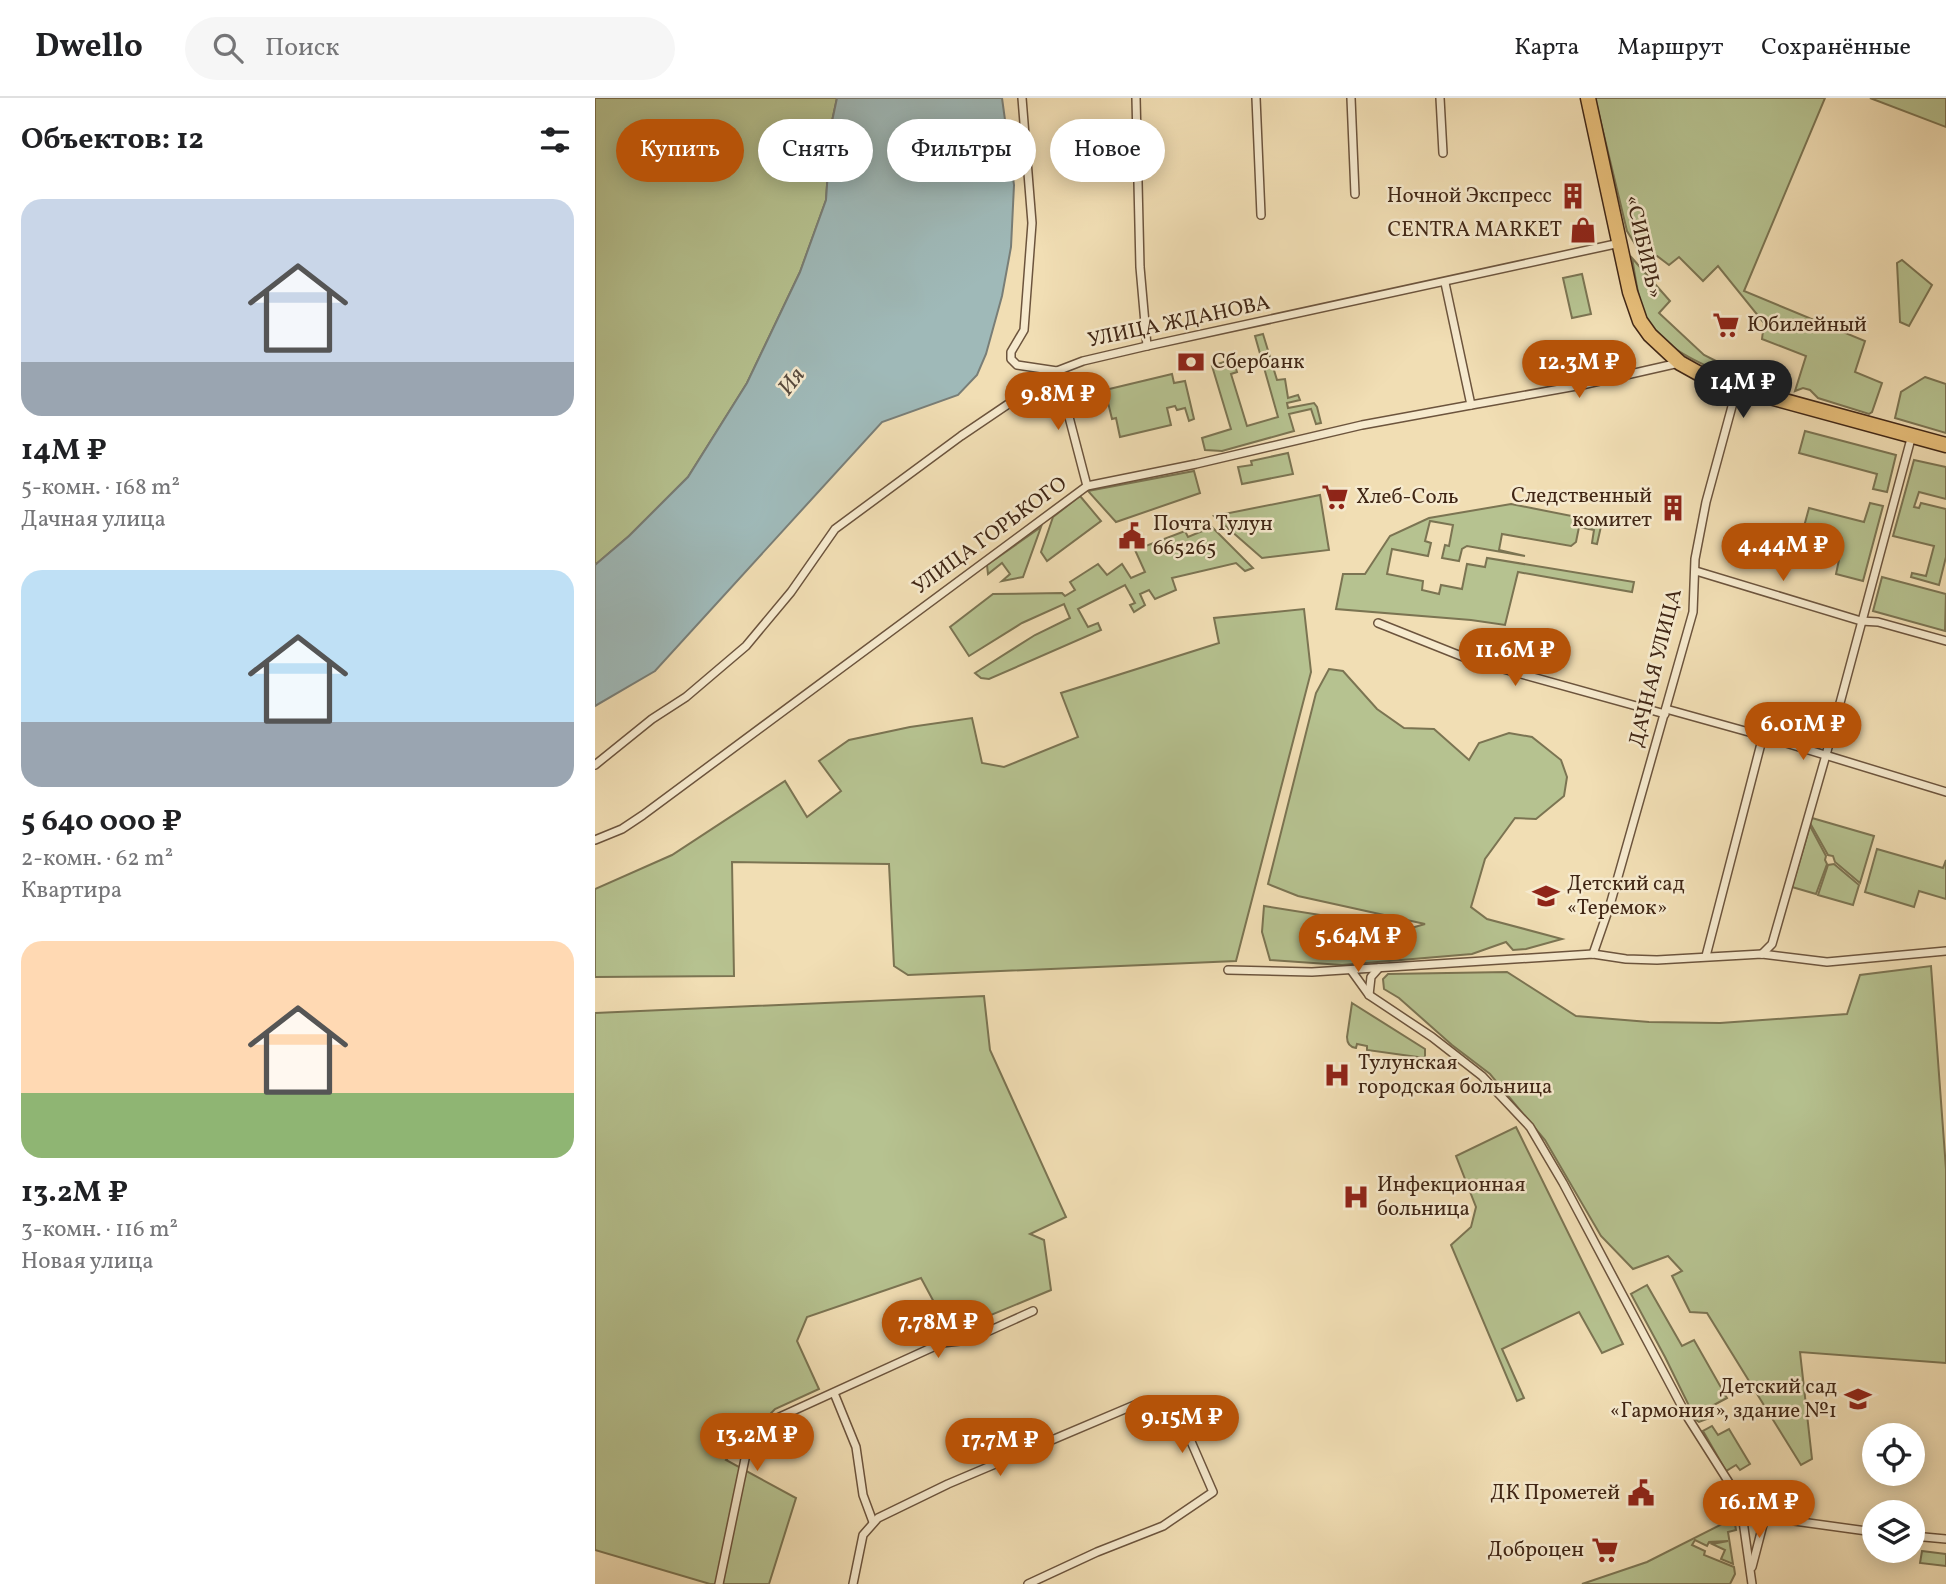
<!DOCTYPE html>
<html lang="ru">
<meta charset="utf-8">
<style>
:root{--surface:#fff;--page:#f6f6f6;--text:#202124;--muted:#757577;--line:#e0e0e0;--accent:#b45309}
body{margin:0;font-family:Vollkorn,serif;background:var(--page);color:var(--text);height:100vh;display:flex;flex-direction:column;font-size:26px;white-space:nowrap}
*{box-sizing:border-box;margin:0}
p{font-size:23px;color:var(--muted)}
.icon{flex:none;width:38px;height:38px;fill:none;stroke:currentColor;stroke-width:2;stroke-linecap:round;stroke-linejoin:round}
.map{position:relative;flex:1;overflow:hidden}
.sheet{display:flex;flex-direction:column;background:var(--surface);width:595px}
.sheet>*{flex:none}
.hud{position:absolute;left:21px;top:21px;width:665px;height:63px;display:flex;gap:14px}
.tools{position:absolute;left:1267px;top:1325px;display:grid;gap:14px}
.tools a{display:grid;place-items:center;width:63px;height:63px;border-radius:50%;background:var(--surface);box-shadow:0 4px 18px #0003;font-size:35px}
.price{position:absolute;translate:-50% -60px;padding:0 16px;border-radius:24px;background:var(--accent);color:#fff;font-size:23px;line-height:46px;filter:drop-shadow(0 2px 4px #0008)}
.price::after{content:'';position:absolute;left:50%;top:42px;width:21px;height:16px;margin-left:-10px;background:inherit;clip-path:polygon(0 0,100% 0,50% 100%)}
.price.on{background:#222;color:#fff}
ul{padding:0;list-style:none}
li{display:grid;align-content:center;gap:14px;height:371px;padding:0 21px}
li span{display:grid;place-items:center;height:217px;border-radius:21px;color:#555}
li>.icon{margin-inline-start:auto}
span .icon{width:126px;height:126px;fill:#fffc;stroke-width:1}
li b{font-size:30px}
h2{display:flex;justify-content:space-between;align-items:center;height:84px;padding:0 21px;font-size:30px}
.chip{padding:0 24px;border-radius:32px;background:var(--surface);box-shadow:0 4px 18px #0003;font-size:24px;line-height:63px}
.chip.on{background:var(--accent);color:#fff}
header{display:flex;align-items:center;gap:42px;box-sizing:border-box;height:98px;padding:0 35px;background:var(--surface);border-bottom:2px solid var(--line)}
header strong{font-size:33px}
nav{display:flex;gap:38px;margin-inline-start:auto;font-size:24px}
.search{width:490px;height:63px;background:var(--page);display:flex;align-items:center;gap:18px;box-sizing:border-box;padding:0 24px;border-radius:38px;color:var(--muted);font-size:26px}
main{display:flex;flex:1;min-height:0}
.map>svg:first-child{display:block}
.green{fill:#b6c290;stroke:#7b7452;stroke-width:2}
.water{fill:#9fb9b8;stroke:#797e77;stroke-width:2}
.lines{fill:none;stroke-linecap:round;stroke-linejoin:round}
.street-casing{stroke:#6c543d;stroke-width:10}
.highway-casing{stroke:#402615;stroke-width:17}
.street{stroke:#f6eace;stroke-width:7}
.highway{stroke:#e8bf7a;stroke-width:14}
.labels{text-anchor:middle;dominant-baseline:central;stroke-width:5;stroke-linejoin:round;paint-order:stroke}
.poi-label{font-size:21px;fill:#402615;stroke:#f6eace;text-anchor:start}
.street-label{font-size:21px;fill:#402615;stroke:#f6eace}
.water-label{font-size:23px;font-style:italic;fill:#584b3e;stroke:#f6eace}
</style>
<header>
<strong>Dwello</strong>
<div class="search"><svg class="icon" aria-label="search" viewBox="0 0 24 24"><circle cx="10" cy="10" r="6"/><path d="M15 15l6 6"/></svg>Поиск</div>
<nav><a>Карта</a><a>Маршрут</a><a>Сохранённые</a></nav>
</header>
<main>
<section class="sheet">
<h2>Объектов: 12<svg class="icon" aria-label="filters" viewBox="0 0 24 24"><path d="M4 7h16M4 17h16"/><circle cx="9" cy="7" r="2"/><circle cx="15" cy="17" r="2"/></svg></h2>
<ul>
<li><span style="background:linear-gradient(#c9d6e8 75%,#9aa5b1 0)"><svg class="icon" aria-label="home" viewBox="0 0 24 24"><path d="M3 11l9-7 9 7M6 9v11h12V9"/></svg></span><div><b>14M ₽</b><p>5-комн. · 168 m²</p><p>Дачная улица</p></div></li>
<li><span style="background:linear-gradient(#bfe0f5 70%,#9aa5b1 0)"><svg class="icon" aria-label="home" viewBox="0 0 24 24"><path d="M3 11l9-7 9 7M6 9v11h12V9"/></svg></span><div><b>5 640 000 ₽</b><p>2-комн. · 62 m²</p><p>Квартира</p></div></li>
<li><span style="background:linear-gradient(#ffd9b3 70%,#8fb573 0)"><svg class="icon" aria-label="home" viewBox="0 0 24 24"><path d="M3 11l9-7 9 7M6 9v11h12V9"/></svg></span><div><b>13.2M ₽</b><p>3-комн. · 116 m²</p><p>Новая улица</p></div></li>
</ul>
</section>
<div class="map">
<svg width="1351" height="1486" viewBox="0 0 1351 1486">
<rect width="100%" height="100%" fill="#f1deb4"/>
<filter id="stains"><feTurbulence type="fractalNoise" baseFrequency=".00286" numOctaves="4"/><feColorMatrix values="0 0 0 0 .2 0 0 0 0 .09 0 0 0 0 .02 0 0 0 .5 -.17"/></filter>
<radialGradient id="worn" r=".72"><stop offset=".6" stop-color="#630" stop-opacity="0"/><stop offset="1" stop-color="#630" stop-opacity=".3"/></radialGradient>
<!-- green -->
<g class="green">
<path d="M0 0H242L236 28 231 102 205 174 152 285 93 379 34 438 0 467Z"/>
<path d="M1000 0H1230L1149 193 1270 243 1260 274 1287 285 1277 314 1274 316 1223 300 1215 292 1208 290 1200 293 1211 258 1167 241 1169 225 1123 168 1108 183 1084 159 1074 167 1062 158 1045 154 1032 133Z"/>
<path d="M1276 0H1351V29L1275 0Z"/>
<path d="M1037 160 1075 203 1064 215 1109 257 1139 272 1137 279C1105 266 1057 246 1047 210 1042 194 1040 176 1037 160Z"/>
<path d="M1307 162 1337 187 1314 228 1305 224 1302 165Z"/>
<path d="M987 176 996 216 977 220 968 180Z"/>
<path d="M668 236 682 282 690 281 693 300 703 297 705 302 692 305 693 310 719 305 722 309 726 325 721 326 716 311 694 316 699 333 627 353 610 352 607 340 636 331 617 268 638 261 642 274 636 276 652 328 683 319 660 238Z"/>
<path d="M577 276 579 285 590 283 599 321 594 323 590 310 582 312 580 308 572 310 576 327 525 339 521 320 517 321 510 292Z"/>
<path d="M1330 279 1351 286V335L1300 320 1306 294Z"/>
<path d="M1210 333 1301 357 1292 394 1278 391 1282 376 1204 355Z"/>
<path d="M693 355 698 376 647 386 643 369 657 367 656 363Z"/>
<path d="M1319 362 1351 369V401L1324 394 1319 409 1324 410 1326 405 1351 411V459L1344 487 1316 479 1317 475 1331 478 1339 448 1298 438Z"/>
<path d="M599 373 605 395 521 424 493 393Z"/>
<path d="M725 397 734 452 667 460 619 418Z"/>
<path d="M485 398 506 423 452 463 446 454 458 419Z"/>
<path d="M1275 405 1288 408 1268 483 1241 476 1245 457 1210 447 1207 460 1195 457 1198 446 1204 447 1214 410 1269 424Z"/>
<path d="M916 406 1007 424 1002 446 997 445 999 432 984 429 981 444 976 448 907 436 904 452 930 458 872 448 867 451 864 463 847 460 850 447 854 448 858 427 835 423 830 443 836 445 833 458 797 451 792 476 828 483 827 492 844 496 846 487 867 491 872 466 890 469 892 460 1039 484 1037 494 923 474 910 527 876 522 741 511 748 476H770L795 438 834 420Z"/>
<path d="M446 429 428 479 407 483 415 476 407 465 393 476 392 467Z"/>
<path d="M617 429 658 470 650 473 641 465 577 480 581 492 560 501 554 492 545 496 550 507 539 514 535 507 540 505 530 487 483 511 493 529 503 525 506 532 394 581 386 580 380 575 440 537 475 520 469 506 427 525 374 558 355 529 398 496 467 495 470 498 480 492 475 484 503 466 512 477 527 466 536 480 550 474 540 452 590 433 593 439Z"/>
<path d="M1287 479 1351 496 1350 533 1278 513Z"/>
<path d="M709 511 716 574 641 863 313 877 299 868 294 766 137 764 139 878 0 879V791L77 757 190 683 212 719 246 693 224 663 254 642 315 629 377 620 387 665 409 669 483 639 466 595 624 545 619 520Z"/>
<path d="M734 571 748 573 782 611 809 630 839 631 874 662 884 645 914 635 937 639 966 662 972 679 969 698 941 721 920 720 890 761 876 809 892 821 967 841 931 851 918 852 911 844 877 856 747 867 675 862 667 834 669 808 813 831 830 826 703 798 673 786 721 595Z"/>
<path d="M1217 720 1279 738 1265 785 1240 764 1238 758 1233 757 1215 725Z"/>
<path d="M1215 728 1231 758 1230 762 1232 766 1221 796 1197 789Z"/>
<path d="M1282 751 1348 770 1351 762V801L1324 793 1319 809 1270 794Z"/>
<path d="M1239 766 1264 787 1258 807 1223 797 1233 767Z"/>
<path d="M1336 868 1351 1071V1265L1205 1254 1217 1361 1206 1367 1112 1215 1095 1214 1077 1178 1087 1173 1073 1158 1038 1171 1006 1138 950 1042 895 976 857 947 804 900 789 891 788 881 793 876 912 874 981 918 1054 924 1125 925 1252 916 1265 877Z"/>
<path d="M389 898 395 952 471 1119 435 1136 449 1142 456 1192 355 1234 326 1180 212 1219 202 1243 224 1291 180 1311 131 1362 201 1400 174 1486H115L0 1452V915Z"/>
<path d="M757 905 830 951V960L772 952V948L762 946 761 950C754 949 752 945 752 939Z"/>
<path d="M921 1029 1028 1246 1007 1255 984 1214 907 1251 929 1300 922 1303 856 1147 876 1129 881 1109 861 1058Z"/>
<path d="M1052 1187 1087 1248 1099 1242 1132 1300 1115 1309 1120 1318 1104 1324 1101 1322 1070 1259 1036 1196Z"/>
<path d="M1117 1328 1123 1337 1134 1331 1155 1366 1145 1372 1141 1367 1131 1373 1108 1333Z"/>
<path d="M1139 1420 1141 1432 1133 1434 1138 1466 1126 1461 1130 1452 1117 1446 1133 1443 1114 1444 1112 1448 1100 1442 1097 1447 1110 1453 1109 1457 1139 1469 1140 1476 1135 1486H987L1052 1464Z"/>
<path d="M1327 1453 1351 1456V1468L1325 1465Z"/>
</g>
<!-- water -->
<path class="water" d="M242 0H407L419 87 416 149 407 198 391 256 382 277 363 297 287 324 60 573 0 608V467L34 438 93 379 152 285 205 174 231 102 236 28Z"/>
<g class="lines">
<!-- street casing -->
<g class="street-casing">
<g id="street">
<path d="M427 0 437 125 429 232 416 254V261L422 267 462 273 492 388"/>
<path d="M541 0 545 169 552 248"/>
<path d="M661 0 666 117"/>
<path d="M756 0 760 96"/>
<path d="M845 0 848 55"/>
<path d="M876 307 987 287 1084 265"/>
<path d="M1101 473 1266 523 1283 524 1351 543"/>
<path d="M783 525 876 562 1070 616"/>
<path d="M1071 611 1168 638 1351 694"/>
<path d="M0 667 57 621 91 599 151 548 196 494 240 431 366 338 462 273 488 263 552 248 1025 145"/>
<path d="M0 742 27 731 48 717 492 388 601 366 767 327 876 307 850 185"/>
<path d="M998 856 1015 807 1098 514 1100 461 1111 404 1142 290"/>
<path d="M1167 856 1177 846 1231 657 1317 337"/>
<path d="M1111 858 1168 638"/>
<path d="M633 872 717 874 998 856 1031 861 1062 862 1167 856 1232 864 1351 853"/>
<path d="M756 872 774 897 837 939 887 978 935 1029 968 1085 1093 1320 1145 1402 1155 1412 1170 1419 1279 1434"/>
<path d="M774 897 776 879 784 870"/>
<path d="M239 1295 261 1349 268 1397 278 1424"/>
<path d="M1145 1402 1157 1486"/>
<path d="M1318 1438 1351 1441"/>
<path d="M1157 1469 1170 1419"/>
<path d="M124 1486 156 1332 347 1245 374 1242 438 1213"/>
<path d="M258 1486 268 1437 283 1420 353 1386 549 1303 581 1309 618 1394 568 1428 502 1454 433 1486"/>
</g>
</g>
<!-- highway casing -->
<g class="highway-casing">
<path id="highway" d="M993 0 1035 194 1045 223 1055 237 1085 265 1103 275 1142 290 1351 347"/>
</g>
<!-- street -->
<use href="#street" class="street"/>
<!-- highway -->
<use href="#highway" class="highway"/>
</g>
<!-- icons -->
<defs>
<g id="building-bare" transform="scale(2.1)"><path d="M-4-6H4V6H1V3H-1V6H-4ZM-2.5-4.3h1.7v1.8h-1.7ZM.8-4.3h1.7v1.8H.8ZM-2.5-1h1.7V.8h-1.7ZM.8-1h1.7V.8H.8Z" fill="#8f2418" stroke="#f6eace" stroke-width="2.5" paint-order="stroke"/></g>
<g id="shop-bare" transform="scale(2.1)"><path d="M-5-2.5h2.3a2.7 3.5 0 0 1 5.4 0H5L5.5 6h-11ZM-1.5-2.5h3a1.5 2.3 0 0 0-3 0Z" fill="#8f2418" stroke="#f6eace" stroke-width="2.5" paint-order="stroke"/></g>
<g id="supermarket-bare" transform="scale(2.1)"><path d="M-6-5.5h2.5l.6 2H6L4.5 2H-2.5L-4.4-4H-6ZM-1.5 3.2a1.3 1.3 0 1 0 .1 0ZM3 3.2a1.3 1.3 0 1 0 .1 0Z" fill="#8f2418" stroke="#f6eace" stroke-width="2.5" paint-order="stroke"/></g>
<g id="bank-bare" transform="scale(2.1)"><path d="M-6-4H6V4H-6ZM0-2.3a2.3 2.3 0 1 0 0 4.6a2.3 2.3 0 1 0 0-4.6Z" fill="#8f2418" stroke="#f6eace" stroke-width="2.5" paint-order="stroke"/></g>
<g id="civic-bare" transform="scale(2.1)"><path d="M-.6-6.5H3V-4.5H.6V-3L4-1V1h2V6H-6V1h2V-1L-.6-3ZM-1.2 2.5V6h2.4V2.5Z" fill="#8f2418" stroke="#f6eace" stroke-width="2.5" paint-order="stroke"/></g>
<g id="school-bare" transform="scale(2.1)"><path d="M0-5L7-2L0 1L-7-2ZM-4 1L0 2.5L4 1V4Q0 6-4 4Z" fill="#8f2418" stroke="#f6eace" stroke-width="2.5" paint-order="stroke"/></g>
<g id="hospital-bare" transform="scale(2.1)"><path d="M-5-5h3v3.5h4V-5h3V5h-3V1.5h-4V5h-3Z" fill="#8f2418" stroke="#f6eace" stroke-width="2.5" paint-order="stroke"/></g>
</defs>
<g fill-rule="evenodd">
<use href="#building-bare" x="978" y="98"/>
<use href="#shop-bare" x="988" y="132"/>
<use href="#supermarket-bare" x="1131" y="227"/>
<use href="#bank-bare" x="596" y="264"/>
<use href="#supermarket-bare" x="740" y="399"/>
<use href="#building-bare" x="1078" y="410"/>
<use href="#civic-bare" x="537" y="438"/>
<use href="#school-bare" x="951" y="798"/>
<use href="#hospital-bare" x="742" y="977"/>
<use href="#hospital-bare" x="761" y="1099"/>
<use href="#school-bare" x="1263" y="1301"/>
<use href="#civic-bare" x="1046" y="1395"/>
<use href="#supermarket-bare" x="1010" y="1452"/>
</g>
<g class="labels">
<!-- poi labels -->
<g class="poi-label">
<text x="957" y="98" text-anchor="end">Ночной Экспресс</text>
<text x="967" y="132" text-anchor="end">CENTRA MARKET</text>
<text x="1152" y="227">Юбилейный</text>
<text x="617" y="264">Сбербанк</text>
<text x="1057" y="398" text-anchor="end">Следственный<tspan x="1057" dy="24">комитет</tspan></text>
<text x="761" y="399">Хлеб-Соль</text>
<text x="558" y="426">Почта Тулун<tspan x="558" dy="24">665265</tspan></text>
<text x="972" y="786">Детский сад<tspan x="972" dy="24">«Теремок»</tspan></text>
<text x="763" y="965">Тулунская<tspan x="763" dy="24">городская больница</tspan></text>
<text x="782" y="1087">Инфекционная<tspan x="782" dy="24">больница</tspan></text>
<text x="1242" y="1289" text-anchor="end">Детский сад<tspan x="1242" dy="24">«Гармония», здание №1</tspan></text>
<text x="1025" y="1395" text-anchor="end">ДК Прометей</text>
<text x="989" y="1452" text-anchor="end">Доброцен</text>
</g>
<!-- street labels -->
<g class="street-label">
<text transform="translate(1048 149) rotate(77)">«СИБИРЬ»</text>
<text transform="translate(584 224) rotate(-12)">УЛИЦА ЖДАНОВА</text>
<text transform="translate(395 438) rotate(-36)">УЛИЦА ГОРЬКОГО</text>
<text transform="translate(1061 570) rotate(-76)">ДАЧНАЯ УЛИЦА</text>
</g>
<!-- water labels -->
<g class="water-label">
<text transform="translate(197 284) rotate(-52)">Ия</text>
</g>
</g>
<rect width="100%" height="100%" filter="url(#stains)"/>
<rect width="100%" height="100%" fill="url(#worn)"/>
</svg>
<div class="tools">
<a><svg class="icon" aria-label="locate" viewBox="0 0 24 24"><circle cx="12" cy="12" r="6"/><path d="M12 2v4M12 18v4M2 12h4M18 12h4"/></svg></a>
<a><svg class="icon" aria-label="layers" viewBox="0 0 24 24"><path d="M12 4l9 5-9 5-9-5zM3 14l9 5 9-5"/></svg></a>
</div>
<b class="price" style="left:984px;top:302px">12.3M ₽</b>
<b class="price on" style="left:1148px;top:322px">14M ₽</b>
<b class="price" style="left:463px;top:334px">9.8M ₽</b>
<b class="price" style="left:1188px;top:485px">4.44M ₽</b>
<b class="price" style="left:920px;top:590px">11.6M ₽</b>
<b class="price" style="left:1208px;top:664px">6.01M ₽</b>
<b class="price" style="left:763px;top:876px">5.64M ₽</b>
<b class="price" style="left:343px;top:1262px">7.78M ₽</b>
<b class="price" style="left:587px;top:1357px">9.15M ₽</b>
<b class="price" style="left:162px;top:1375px">13.2M ₽</b>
<b class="price" style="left:405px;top:1380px">17.7M ₽</b>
<b class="price" style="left:1164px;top:1442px">16.1M ₽</b>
<div class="hud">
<a class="chip on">Купить</a>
<a class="chip">Снять</a>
<a class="chip">Фильтры</a>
<a class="chip">Новое</a>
</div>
</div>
</main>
